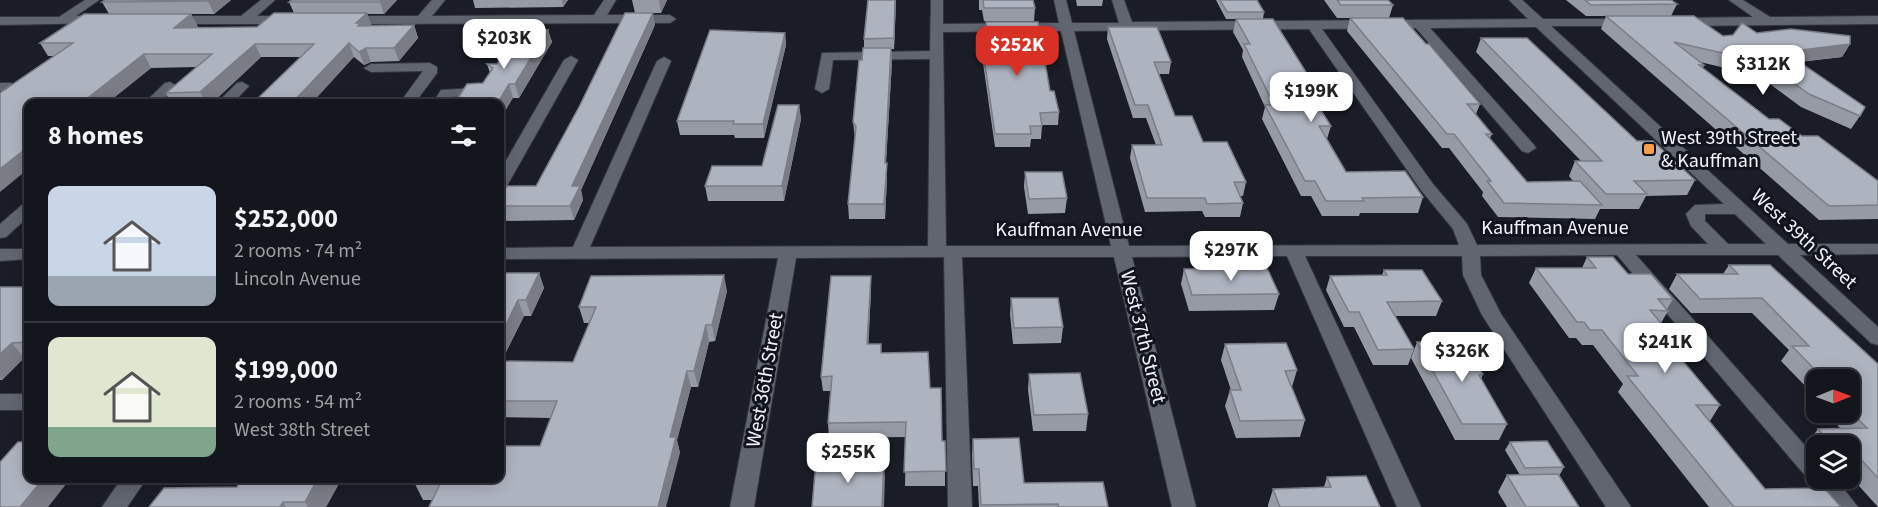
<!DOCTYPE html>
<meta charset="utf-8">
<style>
:root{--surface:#14161d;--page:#21232a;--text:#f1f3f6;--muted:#9d9fa4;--line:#33353b;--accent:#d93025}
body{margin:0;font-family:"Source Sans 3",sans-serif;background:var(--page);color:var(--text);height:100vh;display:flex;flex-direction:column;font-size:22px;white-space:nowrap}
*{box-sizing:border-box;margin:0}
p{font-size:20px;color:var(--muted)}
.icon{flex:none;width:33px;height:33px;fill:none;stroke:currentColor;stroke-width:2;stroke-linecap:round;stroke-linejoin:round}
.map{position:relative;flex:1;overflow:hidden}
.sheet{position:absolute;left:24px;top:99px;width:480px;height:384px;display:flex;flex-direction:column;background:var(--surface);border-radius:12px;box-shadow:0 3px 15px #0003,0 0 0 2px var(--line)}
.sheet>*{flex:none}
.needle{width:39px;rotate:89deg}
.tools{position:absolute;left:1806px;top:369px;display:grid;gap:12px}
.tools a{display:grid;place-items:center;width:54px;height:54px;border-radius:12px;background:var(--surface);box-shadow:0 3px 15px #0003,0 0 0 2px var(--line);font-size:30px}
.price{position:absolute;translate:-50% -51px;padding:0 14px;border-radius:12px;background:#fff;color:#222;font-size:20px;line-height:39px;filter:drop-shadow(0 2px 3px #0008)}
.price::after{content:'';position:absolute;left:50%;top:36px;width:18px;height:14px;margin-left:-9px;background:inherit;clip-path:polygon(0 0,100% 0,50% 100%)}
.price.on{background:var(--accent);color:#fff}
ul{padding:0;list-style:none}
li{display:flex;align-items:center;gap:18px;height:150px;padding:0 24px}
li+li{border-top:2px solid var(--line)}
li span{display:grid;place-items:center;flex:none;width:168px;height:120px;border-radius:12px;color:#555}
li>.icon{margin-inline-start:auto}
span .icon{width:72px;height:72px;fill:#fffc;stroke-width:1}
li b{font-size:26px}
h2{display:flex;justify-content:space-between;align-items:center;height:72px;padding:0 24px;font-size:26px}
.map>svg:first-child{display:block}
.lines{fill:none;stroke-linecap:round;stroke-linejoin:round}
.minor-casing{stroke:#34373f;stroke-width:2}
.minor{fill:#606570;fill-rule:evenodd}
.wall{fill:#969aa5}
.shaded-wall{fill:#7a7d86}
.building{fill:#aeb3c0;stroke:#7a7d86;stroke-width:1.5}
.poi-dot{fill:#fa9f4e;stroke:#11141d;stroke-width:2}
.labels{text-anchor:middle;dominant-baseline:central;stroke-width:6;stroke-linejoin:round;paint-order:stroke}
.poi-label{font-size:20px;fill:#f2f5fc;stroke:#11141d;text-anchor:start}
.street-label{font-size:20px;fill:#f2f5fc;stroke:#11141d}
</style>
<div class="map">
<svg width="1878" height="507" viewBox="0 0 1878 507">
<rect width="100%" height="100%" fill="#1a1d27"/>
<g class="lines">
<!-- minor casing -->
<g class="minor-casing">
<g id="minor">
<path d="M85 0H99L76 16H97L103 20 101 23 0 25V17H59Z"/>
<path d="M261 0H275L257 16H289L295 20 289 24H170L164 20 170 16H241Z"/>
<path d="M432 0H445L432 16 594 15 604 0H616L607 15H670L676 19 670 23 347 24 341 20 347 16H418Z"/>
<path d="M931 0H943V24L1059 23 1054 0H1066L1072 23H1119L1112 0H1124L1132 22 1528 19 1509 0H1522L1543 19H1633L1634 22 1628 26H1551L1788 244H1878V254L1800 255 1878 327V345L1871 343 1778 255H1636L1816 458V478H1835L1858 507H1832L1617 255 1480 256 1481 275 1501 314 1631 507H1606L1482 315 1463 275 1462 256H1305L1421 507H1397L1287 256 1132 257 1196 507H1172L1114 257H962L972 507H948L944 257 796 258 754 507H730L778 258 500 259V248L573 247 657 61 664 57 671 61 590 247 928 246 930 59 833 60 829 89 822 93 815 89 822 53 930 51ZM1536 27 1724 204 1695 205 1686 214 1691 226 1708 244 1477 245 1467 224 1433 184 1322 29 1416 28 1522 151 1528 153 1536 148 1534 145 1430 28ZM1309 29 1421 190 1453 229 1459 245 1129 246 1074 31ZM1061 31 1111 246H946L943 32ZM1705 214H1735L1766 244H1728L1705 221Z"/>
<path d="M1729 0H1743L1770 17 1878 16V24L1680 26 1674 22 1680 18 1753 17Z"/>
<path d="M571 56 578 60 508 184 506 187 500 189V171L564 60Z"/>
<path d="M430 63 437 67V73L414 104H399L423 71 371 72 364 68 371 64Z"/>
<path d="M170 82 177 86 159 104H143L165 83Z"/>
<path d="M242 82 249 86 232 104H216L237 83Z"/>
<path d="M0 83H11L18 87 11 91H0Z"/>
<path d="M484 83 491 87 485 95 451 97 447 104H432L441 90 476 88Z"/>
<path d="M28 204V217L6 237 0 238V224L22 205Z"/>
<path d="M0 249H28V259L0 261Z"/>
<rect x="0" y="394" width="28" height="16"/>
<path d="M122 478H147L127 507H102Z"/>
</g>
</g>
<!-- minor -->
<use href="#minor" class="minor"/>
</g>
<!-- wall -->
<g class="wall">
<path d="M231 0 214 14H191L198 27 196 28 257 27 294 13 289 2 397 0 384 14H367L371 26 414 25 418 38 399 61 371 62 364 65 354 57H261L211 104H171L166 93 196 67 151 68 106 104H28L54 56H48L40 43 109 14 102 2Z"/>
<path d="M473 0H568L563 7 475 8Z"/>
<path d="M632 0H667L661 13H635Z"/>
<path d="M868 0H896L894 49H891L892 62 886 163 887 178 885 219H849L848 204 855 138 853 122 862 60 864 48V39Z"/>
<path d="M979 0H1033L1035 8 1034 21H984L982 10H979Z"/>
<path d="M1076 0H1103L1102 6H1077Z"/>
<path d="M1216 0H1257L1264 12 1263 19 1309 77 1307 87 1331 126 1327 139 1346 172 1423 197 1418 213H1360L1359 216H1322L1311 196H1301L1262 119 1265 107 1242 57 1243 50 1233 32 1236 19H1226Z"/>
<path d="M1324 0H1388L1393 5 1389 18H1337Z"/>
<path d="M1566 0H1671L1677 4 1671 16H1586Z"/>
<path d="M1606 16 1723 36 1757 33 1850 44 1842 57 1800 62 1860 116 1851 129 1801 107 1759 76 1700 62 1704 65 1703 68 1769 119 1802 136 1878 181V219L1819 220 1601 29Z"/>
<path d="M1350 18 1480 104 1476 114 1492 134 1490 138 1527 182 1573 181 1569 176 1575 161H1581L1476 52 1481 38 1695 180 1687 195 1646 196 1639 209H1600L1595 219 1498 217 1482 196 1483 192 1449 148H1442L1347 31Z"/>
<path d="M986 22 1050 91 1059 112 1058 125H1042L1041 139H1031L1030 147H995L983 63V51H987L985 34Z"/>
<path d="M655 25 581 190 583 200 574 220 500 221V199L536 186Z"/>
<path d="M1108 27 1171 62 1169 74H1159L1175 116 1246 182 1243 196H1240L1243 203 1240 217H1205L1202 211 1145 212 1130 158 1132 145H1156L1146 118H1133L1107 39Z"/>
<path d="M548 30 552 42 519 98H513L483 83 490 73 487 64H497Z"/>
<path d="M785 33 786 45 764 138H735L734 135H680L677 121Z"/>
<path d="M799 105 801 119 784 201H708L705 186 762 166Z"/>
<path d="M1025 172 1067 198 1065 213 1028 214 1024 187Z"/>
<path d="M1587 257 1628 274 1673 299 1667 309 1668 311 1661 323 1687 354 1683 361 1720 405 1710 421H1709L1765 489 1841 507H1709L1618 392 1623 384 1593 345H1582L1576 338H1569L1529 283 1536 268H1582Z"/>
<path d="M1729 265 1878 364V507L1850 476V446H1816V455L1807 444 1818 429H1841L1825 412H1850V380H1816V397L1781 361 1789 350 1752 313H1691L1669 289 1677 274H1723Z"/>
<path d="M1184 269 1279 294 1274 310 1189 311 1181 284Z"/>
<path d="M1384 270 1442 301 1436 316H1395L1414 349 1408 365H1373L1354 327H1344L1326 290 1330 276 1382 275Z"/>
<path d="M500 273H539L544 288 531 316H524L502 360H500Z"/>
<path d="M0 287H28V358H24L2 380H0Z"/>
<path d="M871 290 868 344 930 388 942 441H945V486H905L906 437 829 438 828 423 831 391H823L821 377Z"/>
<path d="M727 291 715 341 709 342 698 387H691L677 440 680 453 432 500H423L415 484 540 446 551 418 500 417V361L573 362 589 323H584L579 307Z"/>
<path d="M1011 298 1063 327 1061 343 1013 344 1010 314Z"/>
<path d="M1417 342 1483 374 1481 379 1507 424 1499 440H1455L1411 358Z"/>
<path d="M1225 344 1297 370 1292 387 1305 420 1300 437 1236 438 1225 406 1230 390H1231L1221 360Z"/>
<path d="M1029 374 1088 414 1086 431H1033L1028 390Z"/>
<path d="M973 439 1024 483 1108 507H979L978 486H973L972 455Z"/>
<path d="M1510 442 1564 467 1559 476 1579 507H1507L1498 492 1507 475H1520L1505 450Z"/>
<path d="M1327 477 1380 507H1268V505L1273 489 1324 487Z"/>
<path d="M342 478 326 507H149L237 487Z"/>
</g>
<!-- shaded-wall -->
<g class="shaded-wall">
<path d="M209 0H231L214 14 208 1Z"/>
<path d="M382 0H397L384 14 380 2Z"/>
<path d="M562 0H568L563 7Z"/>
<path d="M659 0H667L661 13Z"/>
<path d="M895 0H896L894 49V38Z"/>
<path d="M367 13 372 26 364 34 356 23Z"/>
<path d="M653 13 655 25 581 190 583 200 574 220 570 206 572 186Z"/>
<path d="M191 14 198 27 181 41 174 28Z"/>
<path d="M414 25 418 38 399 61 394 48Z"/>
<path d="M548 30 552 42 519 98 515 84Z"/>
<path d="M785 33 786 45 764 138 763 124Z"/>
<path d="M349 43 354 57 311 104H291Z"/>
<path d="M255 44 261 57 211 104H206L200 92Z"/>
<path d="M1850 44 1842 57 1777 64 1785 52Z"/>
<path d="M366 48 371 62 364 65 359 52Z"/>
<path d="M891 48 892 62 885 178V163Z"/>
<path d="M144 54 151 68 106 104H80Z"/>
<path d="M509 84 513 98 500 120V104H497Z"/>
<path d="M799 105 801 119 784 201 782 186Z"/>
<path d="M28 147V169L0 192V169Z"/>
<path d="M887 163V178L885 219 884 204Z"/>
<path d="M539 273 544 288 531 316 526 300Z"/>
<path d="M724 275 727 291 715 341 712 325Z"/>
<path d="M871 276V290L868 358 867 344Z"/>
<path d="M518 300 524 316 502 360 500 354V337Z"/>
<path d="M706 325 709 342 698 387 694 371Z"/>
<path d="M12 343 24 358 2 380 0 378V354Z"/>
<path d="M687 371 691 387 677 440 680 453 666 507H658L670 437Z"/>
<path d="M884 461 885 477 884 507H882Z"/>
<path d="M44 478H71L48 507H20Z"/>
<path d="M318 478H342L326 507H308L305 502Z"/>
<path d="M283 502 286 507H280Z"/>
</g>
<!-- building -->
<g class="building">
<path d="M105 0H209L208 1 102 2Z"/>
<path d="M292 0H382L380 2H289Z"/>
<path d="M868 0H895L894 38 864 39Z"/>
<path d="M983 0H1033L1035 8H984Z"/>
<path d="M1220 0H1257L1264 12H1227Z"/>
<path d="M1337 0H1388L1393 5H1341Z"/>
<path d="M1585 0H1671L1677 4 1591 5Z"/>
<path d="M274 13H367L356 23H360L358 26 414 25 394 48H366L359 52 349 43 291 104H252L314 44H255L200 92 166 93 212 54H144L80 104H28V147L0 169V93L73 43H40L84 14H191L174 28 257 27Z"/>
<path d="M625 13H653L572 186H580L570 206H500V199L507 186H536L579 107Z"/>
<path d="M1606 16H1694L1723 36 1733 35 1742 23 1757 33 1791 29 1850 36V44L1785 52 1865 107 1860 116 1809 94 1766 63 1674 42 1704 65H1699L1769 119H1779L1802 136H1818L1878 181V205L1829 206Z"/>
<path d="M1350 18H1403L1426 44H1429L1480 104H1467L1492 134H1486L1527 182 1580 181 1602 205 1504 203 1487 181H1491L1454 134H1447Z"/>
<path d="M1236 19H1273L1309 77H1300L1331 126H1319L1346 172 1405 171 1423 197 1362 198 1364 201H1326L1315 181H1305L1265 105H1274L1244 44H1250Z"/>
<path d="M986 22H1038L1050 91H1054L1059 112 1040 113 1042 126H1030L1031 134H995L983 51H989Z"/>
<path d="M1108 27H1157L1171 62H1154L1175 116H1192L1203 142H1227L1246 182H1234L1243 203 1207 204 1205 198H1147L1132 145H1162L1148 105H1135Z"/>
<path d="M521 30H548L515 84H509L497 104H454L467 84 483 83 493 68 487 64H497Z"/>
<path d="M710 30 785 33 763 124H733L734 121H677Z"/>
<path d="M1481 38H1527L1637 141H1653L1695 180 1634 181 1647 194H1606L1575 161H1602Z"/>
<path d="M863 48H891L885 163H887L884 204H848L856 127 853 122 859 60H862Z"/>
<path d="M778 105H799L782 186H705L712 166H762Z"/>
<path d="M1025 172H1062L1067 198 1029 199Z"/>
<path d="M1587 257H1613L1628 274H1651L1673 299H1658L1668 311 1650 310 1687 354H1677L1720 405H1696L1765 489 1824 488 1841 507H1734L1627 376H1638L1602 330H1590L1584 322H1577L1536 268H1596Z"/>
<path d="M1729 265H1770L1878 364V478L1856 454 1850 455V446H1830V442L1818 429 1867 428 1850 411V380H1825L1792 346H1809L1762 298 1700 299 1677 274H1738Z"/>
<path d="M1267 268 1279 294 1192 295 1184 269Z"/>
<path d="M1384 270H1422L1442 301 1387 302 1414 349 1378 350 1359 312H1349L1330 276 1387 275Z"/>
<path d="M500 273H539L526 300H518L500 337Z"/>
<path d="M724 275 712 325H706L694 371H687L670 437H676L658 507H429L440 484H415L418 478H500V446H540L557 401H500V361L573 362 596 307H579L591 276Z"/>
<path d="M831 276H871L867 344H881V353L928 352 930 388H941L942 441H945L946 471 904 472 906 422 828 423 832 376 821 377Z"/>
<path d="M0 287H28V291L25 293H28V342L12 343 0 354Z"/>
<path d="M1011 298H1058L1063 327 1014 328Z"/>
<path d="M1417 342H1463L1483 374 1479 375 1507 424H1462Z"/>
<path d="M1286 343 1297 370 1285 371 1305 420 1240 421 1230 390H1241L1225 344Z"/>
<path d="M1080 373 1088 414 1034 415 1029 374Z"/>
<path d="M1019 438 1024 483 1103 482 1108 507H1059L1058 504 981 505 979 469H974L973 439Z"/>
<path d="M1547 441 1564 467 1525 468 1510 442Z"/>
<path d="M18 442H28V478H44L20 507H0V462Z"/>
<path d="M816 461H884L882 507H812Z"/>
<path d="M1558 474 1579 507H1526L1507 475Z"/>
<path d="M1366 476 1380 507H1280L1273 489 1331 487 1327 477Z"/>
<path d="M242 478H318L305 502H283L280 507H149L164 488 237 487Z"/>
</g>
<!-- markers -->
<rect class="poi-dot" x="1643" y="143" width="12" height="12" rx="3"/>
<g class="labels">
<!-- poi labels -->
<g class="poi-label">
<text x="1661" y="138">West 39th Street<tspan x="1661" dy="23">&amp; Kauffman</tspan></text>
</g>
<!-- street labels -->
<g class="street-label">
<text x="1555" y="228">Kauffman Avenue</text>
<text x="1069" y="230">Kauffman Avenue</text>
<text transform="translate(1804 239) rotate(43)">West 39th Street</text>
<text transform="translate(1143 337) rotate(76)">West 37th Street</text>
<text transform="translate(765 380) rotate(-80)">West 36th Street</text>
</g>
</g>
</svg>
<div class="tools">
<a><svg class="needle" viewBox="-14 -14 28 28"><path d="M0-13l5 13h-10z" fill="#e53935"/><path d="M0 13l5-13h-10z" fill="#9d9fa4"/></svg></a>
<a><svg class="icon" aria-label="layers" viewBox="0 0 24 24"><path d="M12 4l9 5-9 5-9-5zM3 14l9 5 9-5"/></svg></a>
</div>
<b class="price" style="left:504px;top:70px">$203K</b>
<b class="price on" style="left:1017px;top:77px">$252K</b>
<b class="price" style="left:1763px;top:96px">$312K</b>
<b class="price" style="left:1311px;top:123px">$199K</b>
<b class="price" style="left:1231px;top:282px">$297K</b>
<b class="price" style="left:1665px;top:374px">$241K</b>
<b class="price" style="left:1462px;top:383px">$326K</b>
<b class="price" style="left:848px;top:484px">$255K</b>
<section class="sheet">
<h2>8 homes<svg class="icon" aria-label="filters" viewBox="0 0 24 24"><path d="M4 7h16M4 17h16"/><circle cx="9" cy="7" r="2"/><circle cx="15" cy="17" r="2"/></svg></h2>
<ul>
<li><span style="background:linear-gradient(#c9d6e8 75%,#9aa5b1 0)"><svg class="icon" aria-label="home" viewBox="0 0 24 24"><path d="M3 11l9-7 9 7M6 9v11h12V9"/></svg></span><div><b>$252,000</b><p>2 rooms · 74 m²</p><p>Lincoln Avenue</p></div></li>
<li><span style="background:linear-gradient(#dfe7d0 75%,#7fa58c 0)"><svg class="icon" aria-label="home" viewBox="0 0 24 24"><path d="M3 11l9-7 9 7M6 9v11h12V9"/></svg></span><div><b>$199,000</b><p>2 rooms · 54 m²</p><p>West 38th Street</p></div></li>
</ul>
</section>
</div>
